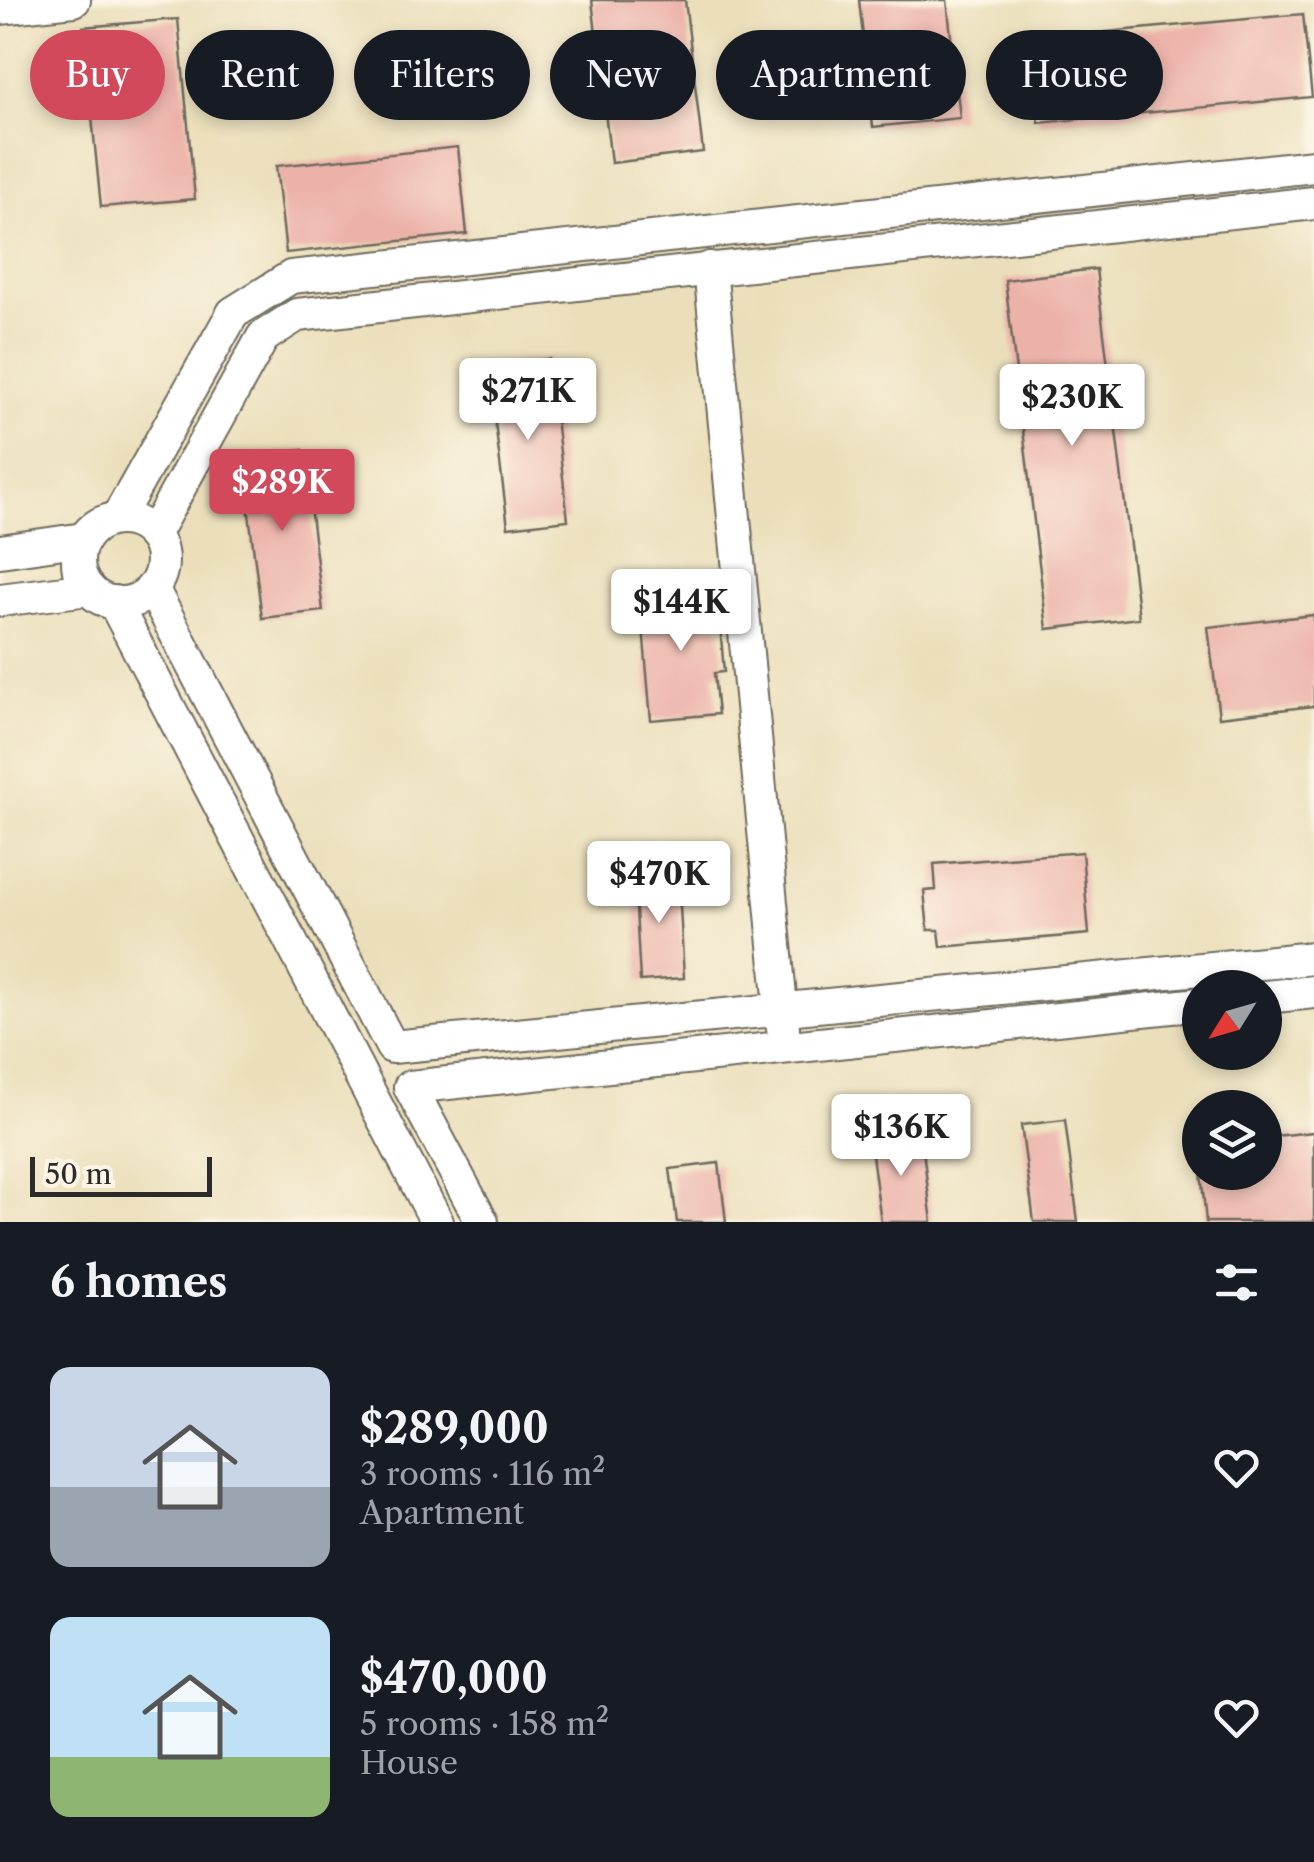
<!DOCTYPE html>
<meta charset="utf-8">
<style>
:root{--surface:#171b24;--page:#242831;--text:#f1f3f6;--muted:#9ea1a6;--accent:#d1495b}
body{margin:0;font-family:"Libre Caslon Text",serif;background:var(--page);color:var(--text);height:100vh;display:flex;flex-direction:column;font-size:38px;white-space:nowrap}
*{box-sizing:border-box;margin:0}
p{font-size:32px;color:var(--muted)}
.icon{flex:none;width:55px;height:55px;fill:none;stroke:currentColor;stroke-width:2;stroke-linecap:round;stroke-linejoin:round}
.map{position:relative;height:1222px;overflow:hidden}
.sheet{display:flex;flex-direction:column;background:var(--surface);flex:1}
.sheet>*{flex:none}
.top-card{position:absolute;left:30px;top:30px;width:1255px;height:90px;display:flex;gap:20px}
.needle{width:65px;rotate:233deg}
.fabs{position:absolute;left:1182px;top:970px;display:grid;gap:20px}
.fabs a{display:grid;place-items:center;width:100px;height:100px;border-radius:50%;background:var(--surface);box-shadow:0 5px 15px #0003;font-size:50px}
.scale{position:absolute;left:30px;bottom:25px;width:182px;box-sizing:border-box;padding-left:10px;border:5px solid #2b2b2b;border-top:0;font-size:28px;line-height:35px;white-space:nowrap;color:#2b2b2b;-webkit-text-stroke:8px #fcf5e5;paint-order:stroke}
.price{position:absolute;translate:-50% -85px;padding:0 22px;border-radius:10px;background:#fff;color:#222;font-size:32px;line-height:65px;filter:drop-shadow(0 2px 5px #0008)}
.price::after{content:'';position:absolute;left:50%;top:60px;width:30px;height:22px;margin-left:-15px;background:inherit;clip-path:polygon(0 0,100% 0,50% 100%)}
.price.on{background:var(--accent);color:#fff}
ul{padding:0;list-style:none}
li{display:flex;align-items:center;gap:30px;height:250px;padding:0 50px}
li span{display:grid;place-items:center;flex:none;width:280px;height:200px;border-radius:20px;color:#555}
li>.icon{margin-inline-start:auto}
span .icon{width:120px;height:120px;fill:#fffc;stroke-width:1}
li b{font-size:42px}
h2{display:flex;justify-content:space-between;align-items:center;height:120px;padding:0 50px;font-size:42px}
.chip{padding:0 35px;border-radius:45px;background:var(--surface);box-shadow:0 5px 15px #0003;font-size:35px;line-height:90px}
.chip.on{background:var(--accent);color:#fff}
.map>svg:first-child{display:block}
.building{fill:#ecb1a8}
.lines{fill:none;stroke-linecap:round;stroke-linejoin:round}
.minor-casing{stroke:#6e6a5d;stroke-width:36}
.minor{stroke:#fff;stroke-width:32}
</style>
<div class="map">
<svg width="1314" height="1222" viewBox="0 0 1314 1222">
<rect width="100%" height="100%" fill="#fcf5e5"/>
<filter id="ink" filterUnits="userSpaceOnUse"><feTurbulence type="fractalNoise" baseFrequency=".01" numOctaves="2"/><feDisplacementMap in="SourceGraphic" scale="20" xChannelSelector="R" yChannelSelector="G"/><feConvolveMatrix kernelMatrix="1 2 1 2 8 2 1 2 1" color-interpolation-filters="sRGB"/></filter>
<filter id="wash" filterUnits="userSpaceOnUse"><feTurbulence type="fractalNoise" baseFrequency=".0048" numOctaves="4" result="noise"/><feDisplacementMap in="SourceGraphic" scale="40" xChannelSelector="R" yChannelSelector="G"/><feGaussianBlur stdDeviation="2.25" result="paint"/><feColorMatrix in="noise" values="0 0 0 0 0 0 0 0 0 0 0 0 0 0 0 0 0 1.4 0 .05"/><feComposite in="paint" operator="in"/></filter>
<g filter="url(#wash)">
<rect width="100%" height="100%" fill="#ebdfbb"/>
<g id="blocks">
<!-- building -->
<g class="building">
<path d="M592 0H685L703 152 611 163Z"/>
<path d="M859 0H947L960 118 873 127Z"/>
<path d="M1303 14 1312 97 1039 123 1031 39Z"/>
<path d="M178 19 195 199 101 207 83 27Z"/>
<path d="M458 147 467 234 286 253 276 166Z"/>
<path d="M1096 269 1139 618 1047 629 1005 280Z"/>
<path d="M549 359 568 520 508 527 488 366Z"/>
<path d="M303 450 323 611 262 618 242 457Z"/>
<path d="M707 588 710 626 720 625 724 672 714 673 718 714 651 720 640 593Z"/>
<path d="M1314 615V706L1219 717 1208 627Z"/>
<path d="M1082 852 1089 934 941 947 939 930H928L924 891 936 890 934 864Z"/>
<path d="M678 870 684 978 640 981 634 873Z"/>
<path d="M1065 1120 1078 1222H1034L1021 1125Z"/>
<path d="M1314 1132V1222H1206L1201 1172H1265V1137Z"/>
<path d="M921 1134 932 1222H881L870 1140Z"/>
<path d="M719 1163 726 1222H677L670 1169Z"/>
</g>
</g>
</g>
<g filter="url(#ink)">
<use href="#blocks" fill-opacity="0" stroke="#6e6a5d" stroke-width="2.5"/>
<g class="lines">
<!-- minor casing -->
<g class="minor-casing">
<g id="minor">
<path d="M0 8 74 0"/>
<path d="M710 268 783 1028"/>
<path d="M117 519 233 313 291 277 1314 166"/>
<circle cx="120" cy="561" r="42"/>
<path d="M153 535 263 337 297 315 1314 203"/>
<path d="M0 551 84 539"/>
<path d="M152 588 392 1047 1314 958"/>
<path d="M0 600 89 589"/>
<path d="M114 602 437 1222"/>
<path d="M1265 997 1314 992"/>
<path d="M482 1222 410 1087 1200 1004"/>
</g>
</g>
<!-- minor -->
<use href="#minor" class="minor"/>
</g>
</g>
</svg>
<div class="fabs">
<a><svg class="needle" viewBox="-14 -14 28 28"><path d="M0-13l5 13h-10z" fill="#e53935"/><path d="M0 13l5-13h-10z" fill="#9ea1a6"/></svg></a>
<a><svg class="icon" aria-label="layers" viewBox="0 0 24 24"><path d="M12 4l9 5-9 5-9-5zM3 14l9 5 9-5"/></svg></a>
</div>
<div class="scale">50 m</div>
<b class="price" style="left:528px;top:443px">$271K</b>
<b class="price" style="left:1072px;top:449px">$230K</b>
<b class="price on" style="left:282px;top:534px">$289K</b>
<b class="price" style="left:681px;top:654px">$144K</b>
<b class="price" style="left:659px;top:926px">$470K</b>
<b class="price" style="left:901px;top:1179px">$136K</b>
<div class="top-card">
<a class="chip on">Buy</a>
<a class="chip">Rent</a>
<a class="chip">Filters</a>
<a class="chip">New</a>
<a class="chip">Apartment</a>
<a class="chip">House</a>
</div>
</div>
<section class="sheet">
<h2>6 homes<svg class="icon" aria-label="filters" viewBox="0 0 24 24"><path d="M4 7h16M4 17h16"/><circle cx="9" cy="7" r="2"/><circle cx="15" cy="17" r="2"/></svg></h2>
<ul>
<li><span style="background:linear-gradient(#c9d6e8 60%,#9aa5b1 0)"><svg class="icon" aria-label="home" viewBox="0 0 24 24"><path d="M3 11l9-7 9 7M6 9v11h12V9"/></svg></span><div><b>$289,000</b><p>3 rooms · 116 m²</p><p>Apartment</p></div><svg class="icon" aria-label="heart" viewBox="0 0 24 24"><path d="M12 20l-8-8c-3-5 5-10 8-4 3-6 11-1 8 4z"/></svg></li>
<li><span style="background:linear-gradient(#bfe0f5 70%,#8fb573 0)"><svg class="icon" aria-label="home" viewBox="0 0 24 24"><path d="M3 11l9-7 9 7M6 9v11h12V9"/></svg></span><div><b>$470,000</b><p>5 rooms · 158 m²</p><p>House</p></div><svg class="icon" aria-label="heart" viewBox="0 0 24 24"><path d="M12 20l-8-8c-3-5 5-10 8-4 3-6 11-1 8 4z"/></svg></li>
</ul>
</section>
